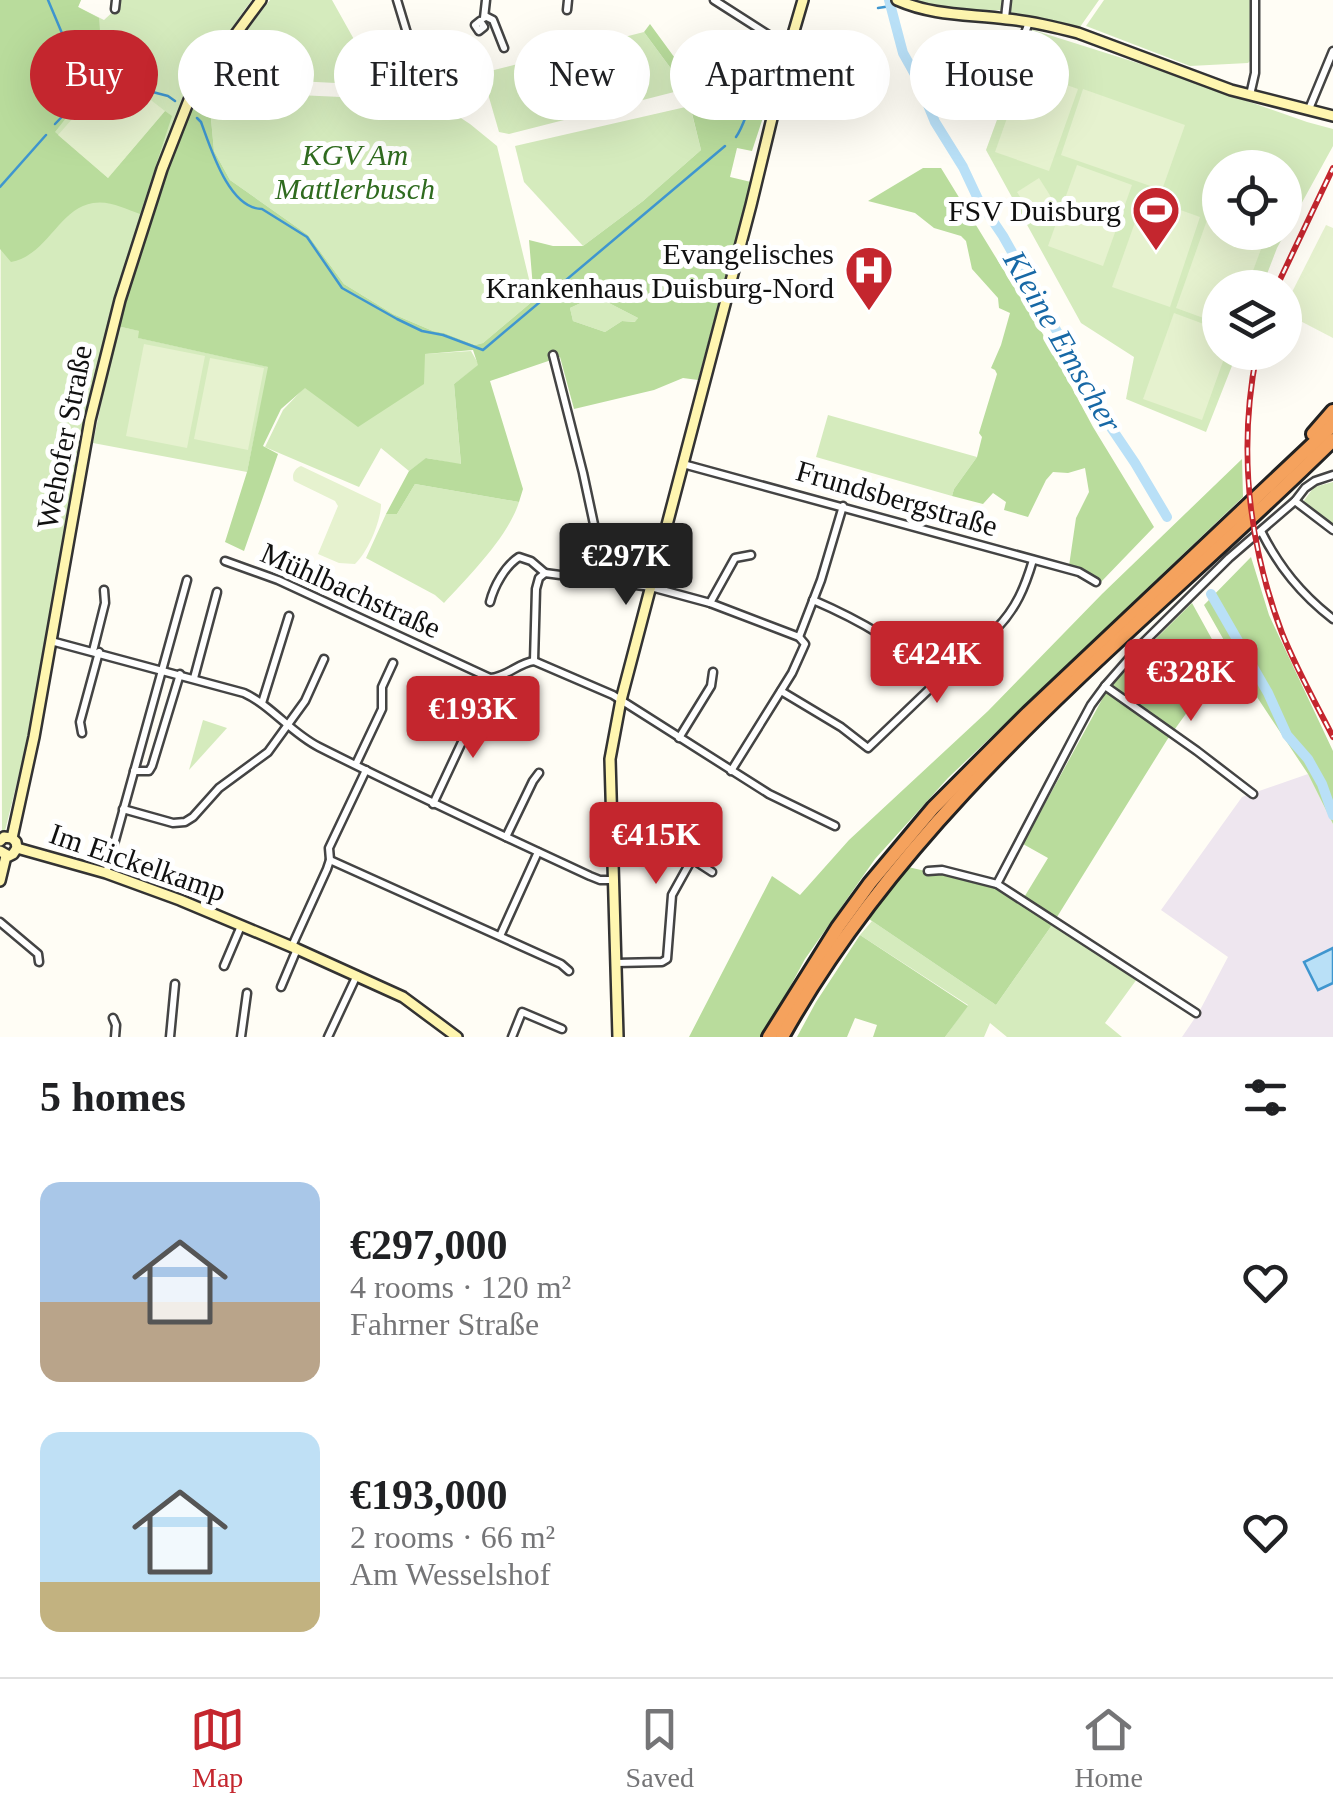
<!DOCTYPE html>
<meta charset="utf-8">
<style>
:root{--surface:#fff;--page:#f6f6f6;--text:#202124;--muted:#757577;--line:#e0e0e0;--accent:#c4262e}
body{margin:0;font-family:Georgia,serif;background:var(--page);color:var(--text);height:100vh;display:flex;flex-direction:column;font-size:38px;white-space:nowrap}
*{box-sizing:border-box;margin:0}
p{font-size:32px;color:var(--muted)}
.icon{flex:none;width:55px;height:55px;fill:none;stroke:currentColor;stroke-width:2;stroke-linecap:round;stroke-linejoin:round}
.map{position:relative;height:1037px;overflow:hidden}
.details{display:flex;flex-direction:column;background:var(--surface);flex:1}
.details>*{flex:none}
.guide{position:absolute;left:30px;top:30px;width:1275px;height:90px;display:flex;gap:20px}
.tools{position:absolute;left:1202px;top:150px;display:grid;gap:20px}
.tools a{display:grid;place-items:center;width:100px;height:100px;border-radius:50%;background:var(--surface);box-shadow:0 10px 40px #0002;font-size:50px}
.price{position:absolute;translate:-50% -85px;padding:0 22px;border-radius:10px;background:var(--accent);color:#fff;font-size:32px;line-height:65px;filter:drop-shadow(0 2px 5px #0008)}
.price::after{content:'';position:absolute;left:50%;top:60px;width:30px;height:22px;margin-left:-15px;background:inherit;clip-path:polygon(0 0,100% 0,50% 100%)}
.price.on{background:#222;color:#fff}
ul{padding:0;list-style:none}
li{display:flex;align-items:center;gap:30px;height:250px;padding:0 40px}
li span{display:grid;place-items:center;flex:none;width:280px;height:200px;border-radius:20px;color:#555}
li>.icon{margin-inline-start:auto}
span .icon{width:120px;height:120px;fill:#fffc;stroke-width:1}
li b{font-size:42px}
h2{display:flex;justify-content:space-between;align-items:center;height:120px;padding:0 40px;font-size:42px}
.pill{padding:0 35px;border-radius:45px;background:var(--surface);box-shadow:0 10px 40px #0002;font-size:35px;line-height:90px}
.pill.on{background:var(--accent);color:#fff}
.menu{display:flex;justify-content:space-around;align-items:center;height:140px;border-top:2px solid var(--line);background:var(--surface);font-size:28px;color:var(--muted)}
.menu a{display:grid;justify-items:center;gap:5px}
.menu .on{color:var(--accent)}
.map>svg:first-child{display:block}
.industrial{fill:#eee6ef}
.green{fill:#d5ebbd;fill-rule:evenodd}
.forest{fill:#b9dc9c;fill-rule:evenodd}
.pitch{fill:#e6f2cf}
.water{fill:#b9e0f7;stroke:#3f96cf;stroke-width:2.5}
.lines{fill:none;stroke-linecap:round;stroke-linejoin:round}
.stream{stroke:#3f96cf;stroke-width:2.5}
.river{stroke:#b9e0f7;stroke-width:10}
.street-casing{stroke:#444;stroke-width:11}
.secondary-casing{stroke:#333;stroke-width:14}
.highway-casing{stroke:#222;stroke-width:18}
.street{stroke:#fff;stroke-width:6}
.secondary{stroke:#fff6b0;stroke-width:9}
.highway{stroke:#f5a25d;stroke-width:12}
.rail-casing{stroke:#c4262e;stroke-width:6}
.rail{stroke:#fff;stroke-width:2.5;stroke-dasharray:8;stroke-linecap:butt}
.labels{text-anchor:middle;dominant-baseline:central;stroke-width:10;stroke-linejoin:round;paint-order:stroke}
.park-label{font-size:30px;font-style:italic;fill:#2f6b1f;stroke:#fff}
.poi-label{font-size:30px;fill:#111;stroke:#fff;text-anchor:end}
.street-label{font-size:30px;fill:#111;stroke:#fff}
.water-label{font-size:32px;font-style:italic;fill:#1768a6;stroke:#fff}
</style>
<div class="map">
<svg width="1333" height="1037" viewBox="0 0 1333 1037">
<rect width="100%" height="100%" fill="#fffdf5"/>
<!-- industrial -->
<path class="industrial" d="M1308 774 1333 824V1037H1182L1199 1012 1228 957 1161 910 1242 797Z"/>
<!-- green -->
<g class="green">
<path d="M0 0H81L78 7 104 20 116 9 118 0H252C231 26 217 56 197 82L134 248 73 503 28 737 5 831 2 833Z"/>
<path d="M270 0H332L375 77 376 85 256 79 245 58 234 47Z"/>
<path d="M915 0H1099L1080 27 1000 10 948 11Z"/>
<path d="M1104 0H1251V60L1248 63 1190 66 1086 26Z"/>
<path d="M1030 29 1144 65 1307 122 1333 129V146L1277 248 1262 287 1220 288V352L1237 353 1206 432 1126 399 1134 357 1081 323 986 150ZM1220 168H1285V232H1220Z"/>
<path d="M644 32 686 89 509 134 499 132 482 73Z"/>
<path d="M211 91 428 101 441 105 470 124 497 146 534 300 483 343 475 345 444 333 433 331 393 314 344 284 308 235 230 180 214 151 210 108Z"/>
<path d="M690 106 701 150 643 201 583 246 524 182 515 146Z"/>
<path d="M595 300 605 301 638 318 636 322 622 321 605 332 573 321 570 308 585 301Z"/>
<path d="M117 326 140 331 139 338 269 367 247 472 93 443Z"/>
<path d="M471 351 479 365 454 384 461 465 427 458 409 471 381 448 359 487 265 447 283 410 305 387 424 354Z"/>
<path d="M828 415 977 457 954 489 952 496 816 457Z"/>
<path d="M1333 482V524L1303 502 1314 487Z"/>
<path d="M415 484 519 502C508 537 469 576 444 603L435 595 366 558 386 514H397Z"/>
<path d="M203 720 227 728 189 770Z"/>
<path d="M872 921 996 1005 1052 925 1137 979 1105 1023 1122 1037H1007L990 1023 984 1037H945L968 1005 860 935Z"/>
</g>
<!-- forest -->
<g class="forest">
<path d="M0 0H81L78 7 99 18 102 57 112 70 77 104 55 132 108 178 165 111 172 116 140 214C126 209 109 200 93 203 59 208 48 255 11 262L0 249Z"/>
<path d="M650 24 680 65 704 44 727 60 725 66 744 79 780 66 752 151 737 148 730 177 751 182 698 380 683 378 654 390 574 409 560 357 490 381 523 489 519 502 415 484 397 514H386L409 471 426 458 461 464 454 384 478 365 473 350 425 354 424 384 358 427 305 388 281 409 263 446 278 454 244 551 225 542 247 472 268 367 138 338 139 331 117 326C141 246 163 163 202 89L211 91 210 108 214 151 230 180 308 235 344 284 393 314 433 331 444 333 475 345 483 343 534 300 529 240 553 246H583L643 201 701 150 686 89 644 32ZM595 300 605 301 638 318 635 322 622 321 605 332 573 321 570 308 585 301Z"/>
<path d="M923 168H941L1044 336 1093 427 1154 527 1100 583 1087 572 1069 566 1076 518 1089 492 1085 468 1068 473 1053 472 1046 480 1028 517 1004 510 1006 502 993 493 983 504 952 496 954 489 977 457 982 437 979 433 997 374 995 370 991 368 1001 345 1010 313 999 308 998 298 972 269 966 241 961 236 934 228 915 213 868 201Z"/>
<path d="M1242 459 1243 497 948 778 875 859 805 959 763 1037H689L772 876 800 895 849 840 988 711 1102 594Z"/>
<path d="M1251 557 1269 615 1333 751V824L1308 774 1251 688 1204 605Z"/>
<path d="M1192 603 1224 661 1167 740 1052 925 996 1005 869 919 908 867 995 887 1020 904 1048 858 1023 844 1111 683Z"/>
<path d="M860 935 968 1006 945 1037H873L877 1025 855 1018 847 1037H797L816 1002Z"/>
</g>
<!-- pitch -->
<g class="pitch">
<path d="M1024 70 1078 89 1049 171 995 152Z"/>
<path d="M111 79 129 83 165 111 108 178 58 135 103 84Z"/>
<path d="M1083 89 1185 125 1162 190 1061 155Z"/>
<path d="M1077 165 1132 185 1103 266 1048 246Z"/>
<path d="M1039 178 1058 208 1035 221 1017 192Z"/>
<path d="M1144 197 1200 217 1170 307 1112 287Z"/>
<path d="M1207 220 1220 225V232L1241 233 1264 241 1247 287 1220 288V324L1176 308Z"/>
<path d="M1326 225 1333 228V338L1285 313V306Z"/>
<path d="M1174 313 1220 330V352L1226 353 1202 420 1143 399Z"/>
<path d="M144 344 205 356 187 448 126 436Z"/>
<path d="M210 358 264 368 248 450 194 439Z"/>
<path d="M301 466 381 504C381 521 368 552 355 564L339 563 318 554 338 506 335 501 294 481C291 475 295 468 301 466Z"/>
</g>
<!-- water -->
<path class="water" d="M1333 948V983L1318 990 1304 962Z"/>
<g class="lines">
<!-- stream -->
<g class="stream">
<path d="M48 0 64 38 73 46 94 49 118 83 168 96 175 101"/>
<path d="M878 8 891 6"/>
<path d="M197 118 201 122C211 149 229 209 262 209L307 237 342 288 397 319 422 331 443 335 483 350 725 146"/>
<path d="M55 124 79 99"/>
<path d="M736 137C748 120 747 98 766 87"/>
<path d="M0 187 46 135"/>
</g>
<!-- river -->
<g class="river">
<path d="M889 0 903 53 917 78 935 122 963 167 978 199 1003 236 1112 429 1135 463 1167 517"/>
<path d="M1211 594 1268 693 1287 735 1308 759 1322 784 1333 815"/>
</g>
<!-- street casing -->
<g class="street-casing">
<g id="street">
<path d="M397 0 407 33 405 45"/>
<path d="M714 0 789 48"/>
<path d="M115 9 116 0"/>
<path d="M567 10 568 0"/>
<path d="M485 16 493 20 504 48"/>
<path d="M484 18 486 0"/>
<path d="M1005 18 1007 0"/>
<path d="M480 21 484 27 479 31 475 25Z"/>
<path d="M1011 73 1029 22"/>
<path d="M1250 95 1255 73V0"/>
<path d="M1309 109 1333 51"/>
<path d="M553 355 583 473 604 571V579"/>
<path d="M683 464 1079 572 1096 582"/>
<path d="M1295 501 1333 530"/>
<path d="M1261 531C1279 567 1301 594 1333 619"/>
<path d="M225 561 278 580 490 678C507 677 518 663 534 661L613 695 769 794 835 826"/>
<path d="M490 602C494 586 505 566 519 557L531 561 545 573"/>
<path d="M710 603 735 558 751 555"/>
<path d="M996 629C1016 609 1025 587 1033 560"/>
<path d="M799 637 821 580 843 506"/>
<path d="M51 641 244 693C272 706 291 733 319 747 408 792 499 834 590 876L600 880H613"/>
<path d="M93 651 105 603 104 590"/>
<path d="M534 661 536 589 539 578 545 573 651 587 710 603 799 637 805 644 792 673 731 771"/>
<path d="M194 678 217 592"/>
<path d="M1105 686 1197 751 1253 794"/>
<path d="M781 691 841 727 868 748 940 679C898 643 864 622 813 600"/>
<path d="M262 703 289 616"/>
<path d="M82 733 80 722 99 652"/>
<path d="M679 738 711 686 713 672"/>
<path d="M356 764 382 709V687L393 663"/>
<path d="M134 771H149L152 766 180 674"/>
<path d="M433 804 462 742 485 704"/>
<path d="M123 809 173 823 185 822 193 817 219 788 268 752 305 701 324 659"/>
<path d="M612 811 622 814 692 859 672 895 667 959 662 962 616 963"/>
<path d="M506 837 533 781 539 773"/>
<path d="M692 859 712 872"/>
<path d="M330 860 561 964 569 971"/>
<path d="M928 871 942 870 997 884 1196 1013"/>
<path d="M106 873 187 580"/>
<path d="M997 884 1076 733 1091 705 1105 686 1141 645 1229 558 1295 501 1305 488 1315 481 1333 475"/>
<path d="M0 922 38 954 39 962"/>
<path d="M500 936 538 852"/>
<path d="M292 946 327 869 330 860 329 848 366 770"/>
<path d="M224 966 241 926"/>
<path d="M281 987 297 949"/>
<path d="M113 1018 116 1025 115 1037"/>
<path d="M170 1037 175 984"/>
<path d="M241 1037 247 993"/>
<path d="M328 1037 357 975"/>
<path d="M512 1037 522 1012 562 1029"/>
</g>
</g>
<!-- secondary casing -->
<g class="secondary-casing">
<g id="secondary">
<path d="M897 0C933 16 969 14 1007 19 1031 21 1055 27 1078 33L1231 90 1333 116"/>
<path d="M12 838 34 737 90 420 120 300 162 169 191 95 261 0"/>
<path d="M0 841 4 837 12 838 16 842 17 848 13 854 9 856 0 851"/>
<path d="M17 848 106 873 180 900 297 949 403 997 457 1037"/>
<path d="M0 881 6 856"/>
<path d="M618 1037 610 759 621 700 751 205 789 48 803 0"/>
</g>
</g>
<!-- highway casing -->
<g class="highway-casing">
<g id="highway">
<path d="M1313 434 1333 411"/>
<path d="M769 1037 838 927 870 883 933 808 1028 713 1333 425"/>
<path d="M782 1037C915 797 1140 630 1333 440"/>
</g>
</g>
<!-- street -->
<use href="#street" class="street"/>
<!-- secondary -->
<use href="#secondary" class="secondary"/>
<!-- highway -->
<use href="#highway" class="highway"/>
<!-- rail casing -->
<g class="rail-casing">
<g id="rail">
<path d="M1276 288 1333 168"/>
<path d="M1257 352C1238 447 1248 543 1282 633 1296 668 1315 702 1333 737"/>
</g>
</g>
<!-- rail -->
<use href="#rail" class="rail"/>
</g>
<!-- icons -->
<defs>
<g id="stadium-pin" transform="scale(2.5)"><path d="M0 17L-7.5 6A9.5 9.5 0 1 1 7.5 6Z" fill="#c4262e" stroke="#fff"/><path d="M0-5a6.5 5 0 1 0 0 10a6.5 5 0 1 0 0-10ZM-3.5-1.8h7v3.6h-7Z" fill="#fff"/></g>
<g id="hospital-pin" transform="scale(2.5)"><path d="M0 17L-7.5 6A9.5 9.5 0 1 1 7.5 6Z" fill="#c4262e" stroke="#fff"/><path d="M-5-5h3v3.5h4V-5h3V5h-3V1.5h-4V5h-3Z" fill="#fff"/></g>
</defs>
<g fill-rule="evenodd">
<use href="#stadium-pin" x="1156" y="210"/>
<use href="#hospital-pin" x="869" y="270"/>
</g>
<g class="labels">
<!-- park labels -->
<g class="park-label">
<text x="355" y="154">KGV Am<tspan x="355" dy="34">Mattlerbusch</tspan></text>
</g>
<!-- poi labels -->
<g class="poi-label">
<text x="1121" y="210">FSV Duisburg</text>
<text x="834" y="253">Evangelisches<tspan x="834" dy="34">Krankenhaus Duisburg-Nord</tspan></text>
</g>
<!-- street labels -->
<g class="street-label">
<text transform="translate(64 437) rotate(-79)">Wehofer Straße</text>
<text transform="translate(897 498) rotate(16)">Frundsbergstraße</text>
<text transform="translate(351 590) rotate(24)">Mühlbachstraße</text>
<text transform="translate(138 862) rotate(19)">Im Eickelkamp</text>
</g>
<!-- water labels -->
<g class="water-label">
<text transform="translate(1063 341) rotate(60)">Kleine Emscher</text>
</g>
</g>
</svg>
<div class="tools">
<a><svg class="icon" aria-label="locate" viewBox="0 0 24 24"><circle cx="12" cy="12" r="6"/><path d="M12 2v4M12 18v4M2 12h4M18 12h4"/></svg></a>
<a><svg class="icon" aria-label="layers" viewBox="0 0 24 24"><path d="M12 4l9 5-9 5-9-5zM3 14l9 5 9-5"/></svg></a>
</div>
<b class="price on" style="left:626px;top:608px">€297K</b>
<b class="price" style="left:937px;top:706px">€424K</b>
<b class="price" style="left:1191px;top:724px">€328K</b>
<b class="price" style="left:473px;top:761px">€193K</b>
<b class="price" style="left:656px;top:887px">€415K</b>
<div class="guide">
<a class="pill on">Buy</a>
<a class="pill">Rent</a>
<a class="pill">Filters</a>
<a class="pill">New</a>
<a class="pill">Apartment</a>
<a class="pill">House</a>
</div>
</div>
<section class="details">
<h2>5 homes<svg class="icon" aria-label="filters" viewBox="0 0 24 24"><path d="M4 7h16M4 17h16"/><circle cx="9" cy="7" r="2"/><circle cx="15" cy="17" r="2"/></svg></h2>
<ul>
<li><span style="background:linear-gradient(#a9c7e8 60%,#b9a48a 0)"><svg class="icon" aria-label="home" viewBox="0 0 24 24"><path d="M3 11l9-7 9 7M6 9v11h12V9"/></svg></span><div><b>€297,000</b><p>4 rooms · 120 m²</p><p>Fahrner Straße</p></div><svg class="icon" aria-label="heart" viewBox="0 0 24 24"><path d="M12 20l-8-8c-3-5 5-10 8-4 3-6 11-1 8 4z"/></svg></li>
<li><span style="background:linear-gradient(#bfe0f5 75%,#c2b280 0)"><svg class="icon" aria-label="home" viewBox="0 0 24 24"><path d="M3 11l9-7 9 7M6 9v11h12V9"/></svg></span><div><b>€193,000</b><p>2 rooms · 66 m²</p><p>Am Wesselshof</p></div><svg class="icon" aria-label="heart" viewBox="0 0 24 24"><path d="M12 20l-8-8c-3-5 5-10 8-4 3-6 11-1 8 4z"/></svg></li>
</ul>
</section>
<nav class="menu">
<a class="on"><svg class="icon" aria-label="map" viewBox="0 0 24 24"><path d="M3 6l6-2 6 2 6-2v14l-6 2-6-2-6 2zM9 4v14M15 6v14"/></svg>Map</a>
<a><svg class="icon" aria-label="saved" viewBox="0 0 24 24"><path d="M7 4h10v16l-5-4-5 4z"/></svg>Saved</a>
<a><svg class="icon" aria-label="home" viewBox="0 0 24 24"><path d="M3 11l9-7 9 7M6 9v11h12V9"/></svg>Home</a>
</nav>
